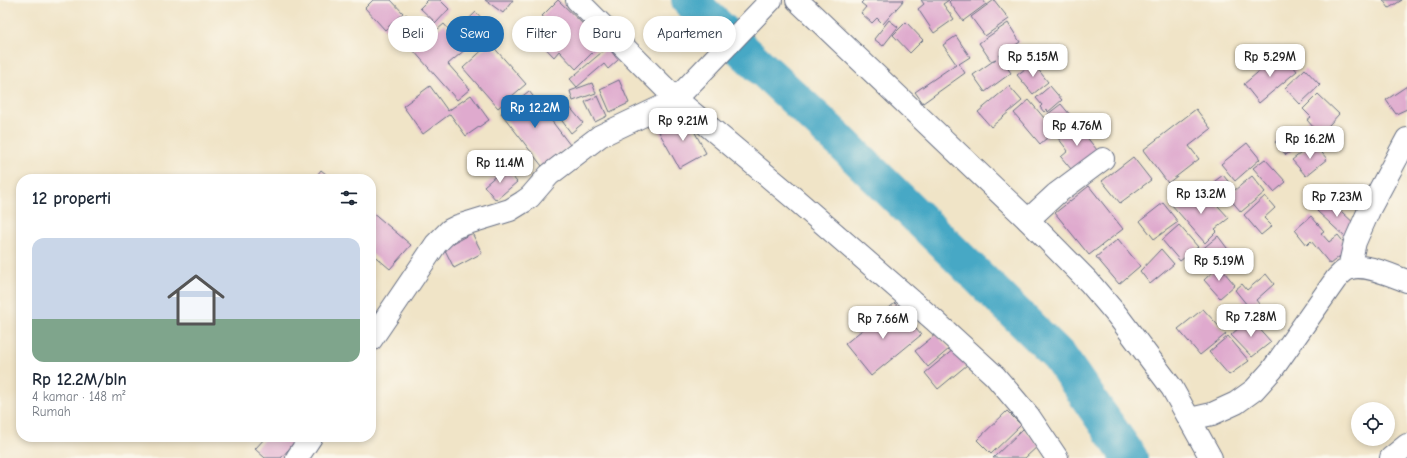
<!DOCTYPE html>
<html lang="id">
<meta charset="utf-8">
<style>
:root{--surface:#fff;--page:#f2f2f3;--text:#1f2937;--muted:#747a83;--line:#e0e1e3;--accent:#1f6fb2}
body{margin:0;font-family:"Comic Neue",sans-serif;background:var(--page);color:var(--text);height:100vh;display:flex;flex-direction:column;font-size:15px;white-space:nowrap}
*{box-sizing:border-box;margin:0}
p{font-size:13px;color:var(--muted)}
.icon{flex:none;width:22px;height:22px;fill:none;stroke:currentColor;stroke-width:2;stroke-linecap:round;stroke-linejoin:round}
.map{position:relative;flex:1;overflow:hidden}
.details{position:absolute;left:16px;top:174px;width:360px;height:268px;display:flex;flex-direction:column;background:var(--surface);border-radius:16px;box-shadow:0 2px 6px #0003}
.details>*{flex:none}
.hud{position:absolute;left:388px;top:16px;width:380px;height:36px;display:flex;gap:8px}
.tools{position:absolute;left:1351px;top:402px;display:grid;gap:8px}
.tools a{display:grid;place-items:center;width:44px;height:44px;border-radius:50%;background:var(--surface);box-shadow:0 2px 6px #0003;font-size:20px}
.price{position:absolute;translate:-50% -34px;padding:0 9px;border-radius:8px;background:#fff;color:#222;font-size:13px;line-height:26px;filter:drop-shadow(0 1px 2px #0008)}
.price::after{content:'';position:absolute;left:50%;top:24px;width:12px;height:9px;margin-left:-6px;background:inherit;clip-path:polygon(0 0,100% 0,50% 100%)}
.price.current{background:var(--accent);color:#fff}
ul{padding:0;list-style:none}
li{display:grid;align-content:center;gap:8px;height:212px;padding:0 16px}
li+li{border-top:1px solid var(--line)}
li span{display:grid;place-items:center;height:124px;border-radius:12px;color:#555}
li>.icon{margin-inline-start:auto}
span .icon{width:72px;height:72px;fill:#fffc;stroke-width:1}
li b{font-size:17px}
h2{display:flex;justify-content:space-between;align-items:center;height:48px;padding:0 16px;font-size:17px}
.chip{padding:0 14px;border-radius:18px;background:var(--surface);box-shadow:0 2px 6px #0003;font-size:14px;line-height:36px}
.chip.current{background:var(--accent);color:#fff}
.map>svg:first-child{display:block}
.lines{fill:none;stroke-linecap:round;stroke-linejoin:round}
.river{stroke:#46a8c5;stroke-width:36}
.building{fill:#dfaace}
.minor-casing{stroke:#666e83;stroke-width:24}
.tertiary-casing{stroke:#666e83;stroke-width:24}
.minor{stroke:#fff;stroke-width:22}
.tertiary{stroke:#fff;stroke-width:22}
</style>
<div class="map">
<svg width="1407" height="458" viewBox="0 0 1407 458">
<rect width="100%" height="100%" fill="#fbf7ec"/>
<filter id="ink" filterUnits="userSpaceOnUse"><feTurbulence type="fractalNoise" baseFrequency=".025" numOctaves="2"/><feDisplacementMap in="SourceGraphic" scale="8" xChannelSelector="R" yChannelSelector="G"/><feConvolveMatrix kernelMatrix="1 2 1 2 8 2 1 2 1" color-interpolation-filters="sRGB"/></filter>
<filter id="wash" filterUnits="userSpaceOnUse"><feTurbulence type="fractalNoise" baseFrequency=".012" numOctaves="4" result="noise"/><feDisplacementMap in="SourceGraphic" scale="16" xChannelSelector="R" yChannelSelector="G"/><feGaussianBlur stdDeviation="0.9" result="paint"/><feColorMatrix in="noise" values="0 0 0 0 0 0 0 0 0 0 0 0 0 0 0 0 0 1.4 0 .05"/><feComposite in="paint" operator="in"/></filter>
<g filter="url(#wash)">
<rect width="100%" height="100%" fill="#f0e4c7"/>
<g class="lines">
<!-- river -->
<path class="river" d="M689 0 839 140 1059 356 1130 458"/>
</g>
<g id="blocks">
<!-- building -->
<g class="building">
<path d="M373 0H391L403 13 385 30 365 8Z"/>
<path d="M428 0H440L449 9 436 23 420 8Z"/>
<path d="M485 0H513L503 13Z"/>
<path d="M558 0 585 26 588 23 605 40 576 69 559 51 554 57 535 37 550 23 542 16Z"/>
<path d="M864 0H904L883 24 877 18 872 23 861 13 866 7 861 3Z"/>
<path d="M921 0H949L943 4 954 19 934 33 918 9 924 4Z"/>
<path d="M951 0H983L986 4 963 21 949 2Z"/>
<path d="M994 0 1009 19 985 36 971 17Z"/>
<path d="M1383 0H1402L1389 8Z"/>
<path d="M476 12 493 31 476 47 458 29Z"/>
<path d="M406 14 422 30 406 47 390 31Z"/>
<path d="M889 20 898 27 883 46 874 39Z"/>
<path d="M906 22 923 40 910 53 893 35Z"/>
<path d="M1008 23 1020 42 999 56 1011 73 985 92 973 75 996 59 991 61 979 43Z"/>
<path d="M444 24 466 49 448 64 470 89 457 100 413 50Z"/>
<path d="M956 36 970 57 959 64 965 73 923 103 915 92 956 64 943 45Z"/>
<path d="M490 43 526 84 498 108 463 68Z"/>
<path d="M608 47 618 60 608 69 604 64 577 87 570 79Z"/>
<path d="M1282 52 1297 71 1259 103 1244 84Z"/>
<path d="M1033 63 1048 82 1033 94 1017 75Z"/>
<path d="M1305 69 1320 85 1300 104 1285 88Z"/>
<path d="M619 80 629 103 610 112 600 89Z"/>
<path d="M592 83 596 93 573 101 570 91Z"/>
<path d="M430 86 448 111 471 95 489 120 466 136 450 114 423 134 403 106Z"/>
<path d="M1009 86 1022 101 991 127 978 112Z"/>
<path d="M1050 86 1062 100 1048 112 1047 109 1044 112 1040 107 1042 105 1036 98Z"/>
<path d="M1407 86V109L1396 114 1386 100Z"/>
<path d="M529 91 570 145 542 166 501 113Z"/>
<path d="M1318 94 1339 114 1320 135 1307 120 1311 117 1303 109Z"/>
<path d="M598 96 607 116 595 122 585 102Z"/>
<path d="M1029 100 1055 131 1040 144 1014 113Z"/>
<path d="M1061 104 1071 116 1056 128 1049 120 1051 118 1048 114Z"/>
<path d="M568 105 583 123 571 133 557 114Z"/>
<path d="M1196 109 1211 129 1189 146 1199 159 1168 183 1143 150Z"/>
<path d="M686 116 706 153 679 168 659 132Z"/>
<path d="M1073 120 1101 155 1080 172 1075 166 1071 169 1061 157 1068 151 1055 134Z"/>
<path d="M1293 128 1304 141 1286 155 1275 142Z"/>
<path d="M1247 143 1260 159 1235 181 1221 164Z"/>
<path d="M1314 143 1327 159 1306 176 1292 160Z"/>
<path d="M1133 157 1151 180 1120 203 1102 181Z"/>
<path d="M1265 159 1286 182 1274 192 1253 168Z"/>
<path d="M505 168 517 182 496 200 484 186Z"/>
<path d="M321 170 332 179H314Z"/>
<path d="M1223 175 1235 190 1252 176 1265 192 1241 212 1215 181Z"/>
<path d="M1089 186 1123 229 1089 255 1055 213Z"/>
<path d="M1186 192 1196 205 1208 195 1229 218 1215 229 1217 231 1205 243 1171 204Z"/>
<path d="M1265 196 1275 208 1264 218 1272 226 1261 235 1244 215Z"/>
<path d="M1328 199 1357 226 1346 238 1317 211Z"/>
<path d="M1163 203 1178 222 1154 239 1140 221Z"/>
<path d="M371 211 411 245 390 269 371 253Z"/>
<path d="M1311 216 1324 231 1321 233 1329 242 1338 235 1349 249 1330 264 1311 241 1307 245 1295 230Z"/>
<path d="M1179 225 1198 247 1180 261 1162 240Z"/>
<path d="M472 233 482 253 454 268 444 248Z"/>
<path d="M1218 236 1230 252 1207 273 1193 257Z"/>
<path d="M1118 239 1140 266 1119 284 1096 257Z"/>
<path d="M1161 249 1174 264 1150 284 1140 271Z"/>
<path d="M1219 266 1235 285 1220 298 1204 280Z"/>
<path d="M1266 274 1274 284 1256 300 1263 309 1255 315 1235 290 1242 284 1247 290Z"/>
<path d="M895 303 921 335 871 376 845 344Z"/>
<path d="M1203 309 1226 334 1200 355 1178 329Z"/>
<path d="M1250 318 1271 342 1252 357 1231 335Z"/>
<path d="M936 334 949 349 928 367 915 351Z"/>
<path d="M1228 336 1249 361 1229 375 1209 352Z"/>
<path d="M954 349 967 365 938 389 925 373Z"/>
<path d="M1007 411 1021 425 991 454 977 440Z"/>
<path d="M1023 429 1039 445 1025 458H993Z"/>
<path d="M266 437H298L299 438 281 458H265L255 449Z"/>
</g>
</g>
</g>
<g filter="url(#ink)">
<use href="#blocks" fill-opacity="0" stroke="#666e83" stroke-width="1"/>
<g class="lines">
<!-- minor casing -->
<g class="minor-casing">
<g id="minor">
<path d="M1028 220 1056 194 1103 159"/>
<path d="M1349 268 1355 242 1370 208 1407 139"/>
<path d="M371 340 436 244 450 230 458 226 510 210 523 202 530 197 549 175 600 136 661 107 676 99 771 0"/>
<path d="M297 458 311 437"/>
<path d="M1391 458 1407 445"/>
</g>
</g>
<!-- tertiary casing -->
<g class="tertiary-casing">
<g id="tertiary">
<path d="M577 0 676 99 795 199 934 320 995 376 1028 415 1057 458"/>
<path d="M797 0 1028 220 1089 282 1117 315 1172 388 1211 458"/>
<path d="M1190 419 1212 414 1236 403 1254 390 1272 370 1336 279C1340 275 1343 271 1348 269 1364 262 1392 276 1407 281"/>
</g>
</g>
<!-- minor -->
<use href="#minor" class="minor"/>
<!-- tertiary -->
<use href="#tertiary" class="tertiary"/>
</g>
</g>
</svg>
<div class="tools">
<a><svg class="icon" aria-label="locate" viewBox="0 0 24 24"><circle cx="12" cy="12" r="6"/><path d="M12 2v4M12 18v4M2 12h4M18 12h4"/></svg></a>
</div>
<b class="price" style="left:1033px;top:78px">Rp 5.15M</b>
<b class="price" style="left:1270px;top:78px">Rp 5.29M</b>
<b class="price current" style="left:535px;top:129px">Rp 12.2M</b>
<b class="price" style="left:683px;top:142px">Rp 9.21M</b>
<b class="price" style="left:1077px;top:147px">Rp 4.76M</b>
<b class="price" style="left:1310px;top:160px">Rp 16.2M</b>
<b class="price" style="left:500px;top:184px">Rp 11.4M</b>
<b class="price" style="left:1201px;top:215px">Rp 13.2M</b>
<b class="price" style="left:1337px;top:218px">Rp 7.23M</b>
<b class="price" style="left:1219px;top:282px">Rp 5.19M</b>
<b class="price" style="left:1251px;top:338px">Rp 7.28M</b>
<b class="price" style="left:883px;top:340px">Rp 7.66M</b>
<div class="hud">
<a class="chip">Beli</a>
<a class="chip current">Sewa</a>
<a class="chip">Filter</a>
<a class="chip">Baru</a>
<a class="chip">Apartemen</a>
</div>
<section class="details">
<h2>12 properti<svg class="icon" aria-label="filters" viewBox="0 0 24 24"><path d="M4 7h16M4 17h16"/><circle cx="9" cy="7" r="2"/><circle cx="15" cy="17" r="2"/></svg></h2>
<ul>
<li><span style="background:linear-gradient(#c9d6e8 65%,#7fa58c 0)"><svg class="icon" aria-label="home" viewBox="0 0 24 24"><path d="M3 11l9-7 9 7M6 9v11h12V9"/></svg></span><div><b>Rp 12.2M/bln</b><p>4 kamar · 148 m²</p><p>Rumah</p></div></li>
</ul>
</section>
</div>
